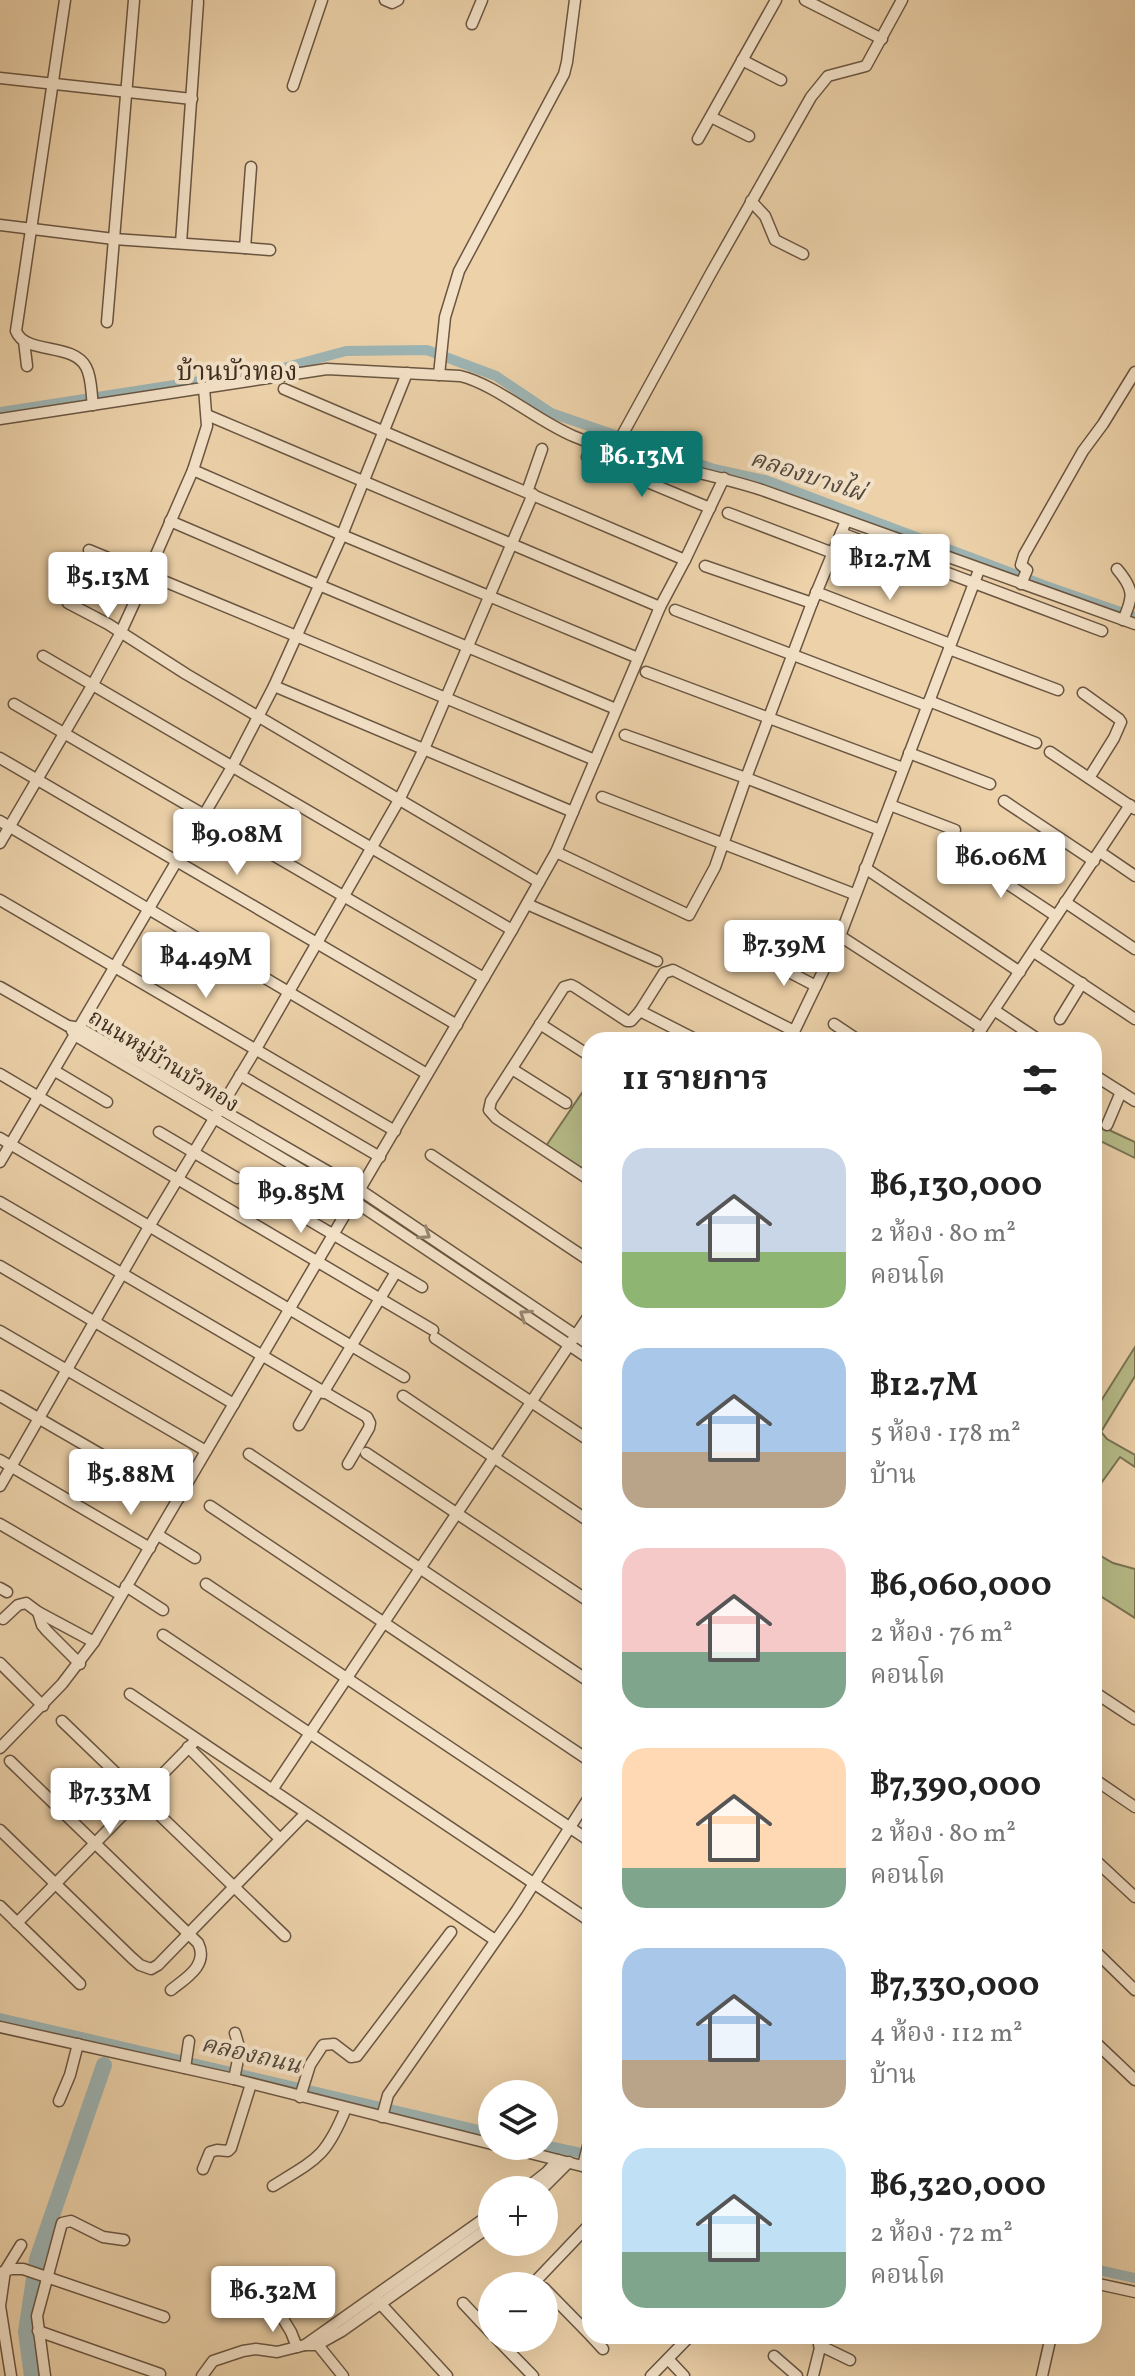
<!DOCTYPE html>
<html lang="th">
<meta charset="utf-8">
<style>
:root{--surface:#fff;--page:#f2f2f2;--text:#222;--muted:#767676;--accent:#0f766e}
body{margin:0;font-family:Vollkorn,"Noto Serif Thai",serif;background:var(--page);color:var(--text);height:100vh;display:flex;flex-direction:column;font-size:30px;white-space:nowrap}
*{box-sizing:border-box;margin:0}
p{font-size:26px;color:var(--muted)}
.icon{flex:none;width:44px;height:44px;fill:none;stroke:currentColor;stroke-width:2;stroke-linecap:round;stroke-linejoin:round}
.map{position:relative;flex:1;overflow:hidden}
.details{position:absolute;left:582px;top:1032px;width:520px;height:1312px;display:flex;flex-direction:column;background:var(--surface);border-radius:24px;box-shadow:0 8px 32px #0002}
.details>*{flex:none}
.fabs{position:absolute;left:478px;top:2080px;display:grid;gap:16px}
.fabs a{display:grid;place-items:center;width:80px;height:80px;border-radius:50%;background:var(--surface);box-shadow:0 8px 32px #0002;font-size:40px}
.price{position:absolute;translate:-50% -68px;padding:0 18px;border-radius:8px;background:#fff;color:#222;font-size:26px;line-height:52px;filter:drop-shadow(0 2px 4px #0008)}
.price::after{content:'';position:absolute;left:50%;top:48px;width:24px;height:18px;margin-left:-12px;background:inherit;clip-path:polygon(0 0,100% 0,50% 100%)}
.price.current{background:var(--accent);color:#fff}
ul{padding:0;list-style:none}
li{display:flex;align-items:center;gap:24px;height:200px;padding:0 40px}
li span{display:grid;place-items:center;flex:none;width:224px;height:160px;border-radius:24px;color:#555}
li>.icon{margin-inline-start:auto}
span .icon{width:96px;height:96px;fill:#fffc;stroke-width:1}
li b{font-size:34px}
h2{display:flex;justify-content:space-between;align-items:center;height:96px;padding:0 40px;font-size:34px}
.map>svg:first-child{display:block}
.green{fill:#b8bc88;stroke:#7b7454;stroke-width:2}
.lines{fill:none;stroke-linecap:round;stroke-linejoin:round}
.canal{stroke:#9db4b3;stroke-width:10}
.river{stroke:#9db4b3;stroke-width:16}
.minor-casing{stroke:#6a5642;stroke-width:13}
.minor{stroke:#f3e1c7;stroke-width:10}
.oneway{stroke:#988774}
.labels{text-anchor:middle;dominant-baseline:central;stroke-width:8;stroke-linejoin:round;paint-order:stroke}
.street-label{font-size:22px;fill:#3e2d20;stroke:#f3e1c7}
.water-label{font-size:24px;font-style:italic;fill:#51483d;stroke:#f3e1c7}
.quarter-label{font-size:26px;fill:#3e2d20;stroke:#f3e1c7}
</style>
<div class="map">
<svg width="1135" height="2376" viewBox="0 0 1135 2376">
<rect width="100%" height="100%" fill="#ecd1a9"/>
<filter id="stains"><feTurbulence type="fractalNoise" baseFrequency=".0025" numOctaves="4"/><feColorMatrix values="0 0 0 0 .2 0 0 0 0 .09 0 0 0 0 .02 0 0 0 .5 -.17"/></filter>
<radialGradient id="worn" r=".72"><stop offset=".6" stop-color="#630" stop-opacity="0"/><stop offset="1" stop-color="#630" stop-opacity=".3"/></radialGradient>
<!-- green -->
<g class="green">
<path d="M590 1081V1175L546 1146Z"/>
<path d="M1094 1123 1135 1142V1158L1094 1138Z"/>
<path d="M1135 1347V1376L1101 1432 1107 1439 1135 1455V1467L1120 1457 1094 1493V1412Z"/>
<path d="M1094 1552 1113 1563 1135 1569V1618L1094 1592Z"/>
</g>
<g class="lines">
<!-- canal -->
<g class="canal">
<path d="M0 412 283 368 346 351 427 350 496 376 551 413 714 469 765 480 1046 586 1135 617"/>
<path d="M0 2018 492 2133"/>
<path d="M544 2145 590 2155"/>
<path d="M1094 2269 1135 2278"/>
</g>
<!-- river -->
<path class="river" d="M32 2376 26 2332 37 2259 104 2065"/>
<!-- minor casing -->
<g class="minor-casing">
<g id="minor">
<path d="M65 0 16 331C25 355 73 342 86 367 92 378 91 393 93 405"/>
<path d="M385 0 392 3 398 0"/>
<path d="M805 0 882 39"/>
<path d="M472 24 482 0"/>
<path d="M742 60 781 80"/>
<path d="M0 78 192 99"/>
<path d="M293 86 322 0"/>
<path d="M711 117 749 136"/>
<path d="M698 139 776 0"/>
<path d="M751 201 765 216 775 240 803 254"/>
<path d="M0 225 114 239 245 248 251 167"/>
<path d="M181 243 198 2"/>
<path d="M245 248 270 250"/>
<path d="M107 322 134 0"/>
<path d="M24 341 27 366"/>
<path d="M439 375 445 317 459 271 564 74 567 62 575 0"/>
<path d="M284 389 685 560"/>
<path d="M207 415 660 607"/>
<path d="M0 419 327 369 460 376C495 384 537 421 573 436 634 462 700 470 762 490L1135 624"/>
<path d="M614 450 711 273 811 97 828 76 866 66 902 0"/>
<path d="M587 457 710 508"/>
<path d="M193 470 342 535 638 658"/>
<path d="M527 492 542 449"/>
<path d="M728 513 833 553"/>
<path d="M170 521 319 585 616 709"/>
<path d="M841 533 1102 631"/>
<path d="M89 550 595 760"/>
<path d="M705 566 812 603"/>
<path d="M1117 569C1134 589 1134 596 1123 620"/>
<path d="M1021 584 1027 570 1021 565 1024 555 1083 451 1103 424 1135 372"/>
<path d="M816 592 950 644"/>
<path d="M68 603 108 624 186 674 539 882"/>
<path d="M675 610 927 706"/>
<path d="M949 649 1058 690"/>
<path d="M43 656 512 930"/>
<path d="M646 672 903 768"/>
<path d="M274 686 573 812"/>
<path d="M1083 693 1119 719 1121 722 1114 738 1089 778"/>
<path d="M929 701 1036 743"/>
<path d="M14 704 484 978"/>
<path d="M625 735 746 778 880 830"/>
<path d="M1050 752 1135 809"/>
<path d="M909 753 990 784"/>
<path d="M0 758 457 1025"/>
<path d="M602 797 854 894"/>
<path d="M1004 801 1094 861"/>
<path d="M890 805 955 830"/>
<path d="M0 821 427 1074"/>
<path d="M0 843 93 684 120 634 148 573 193 470 201 445 207 426 204 388"/>
<path d="M556 852 689 915 715 867 746 778 812 603 846 521"/>
<path d="M1100 852 1135 876"/>
<path d="M964 855 1056 916"/>
<path d="M865 868 1020 972"/>
<path d="M0 900 395 1131"/>
<path d="M1065 902 1135 949"/>
<path d="M527 904 657 961"/>
<path d="M840 936 982 1028"/>
<path d="M1034 952 1135 1019"/>
<path d="M768 961 816 986"/>
<path d="M0 987 68 1026 80 1028 360 1190 590 1345"/>
<path d="M994 1010 1039 1040"/>
<path d="M640 1011 664 973 673 970 794 1031"/>
<path d="M1060 1019 1082 983"/>
<path d="M540 1024 590 1056"/>
<path d="M834 1024 858 1040"/>
<path d="M72 1031 76 1036 354 1201 590 1359"/>
<path d="M790 1040 840 936 979 570"/>
<path d="M974 1040 1130 805"/>
<path d="M512 1069 566 1103"/>
<path d="M55 1071 107 1102"/>
<path d="M0 1074 433 1330"/>
<path d="M240 1075 380 1157"/>
<path d="M1094 1075 1135 1101"/>
<path d="M1107 1125 1121 1092"/>
<path d="M159 1132 237 1178"/>
<path d="M0 1138 404 1377"/>
<path d="M431 1155 590 1261"/>
<path d="M0 1162 232 767 274 686 342 535 407 373"/>
<path d="M590 1180 496 1118 489 1110 491 1101 564 987 571 985 575 987 627 1021H631L640 1011 697 1040"/>
<path d="M0 1202 367 1417 370 1423 369 1428 348 1464"/>
<path d="M285 1206 422 1287"/>
<path d="M0 1266 234 1404"/>
<path d="M0 1331 206 1451"/>
<path d="M435 1338 590 1441"/>
<path d="M323 1393 396 1272"/>
<path d="M0 1396 178 1499"/>
<path d="M403 1396 590 1522"/>
<path d="M299 1425 319 1390"/>
<path d="M366 1453 590 1602"/>
<path d="M249 1454 590 1682"/>
<path d="M0 1460 150 1548"/>
<path d="M0 1486 150 1225 256 1049 399 800 424 749 533 494"/>
<path d="M210 1506 590 1761"/>
<path d="M0 1524 121 1595"/>
<path d="M158 1535 195 1558"/>
<path d="M206 1584 590 1841"/>
<path d="M126 1586 163 1610"/>
<path d="M0 1588 7 1592"/>
<path d="M38 1612 42 1625 47 1631 80 1664"/>
<path d="M3 1619 18 1605 26 1603 38 1612 94 1642"/>
<path d="M163 1635 590 1921"/>
<path d="M0 1663 43 1706"/>
<path d="M1094 1692 1135 1719"/>
<path d="M130 1694 495 1940"/>
<path d="M62 1721 285 1936"/>
<path d="M188 1747 280 1839"/>
<path d="M0 1748 62 1684 94 1642 512 930 556 852 660 607 685 560 724 478"/>
<path d="M10 1761 198 1943C209 1965 186 1978 171 1990"/>
<path d="M1094 1779 1135 1807"/>
<path d="M272 1790 590 1314"/>
<path d="M0 1830 132 1958 140 1965 151 1969 158 1965 305 1814"/>
<path d="M1094 1859 1135 1897"/>
<path d="M0 1906 80 1984"/>
<path d="M17 1923 196 1740"/>
<path d="M1094 1950 1135 1990"/>
<path d="M0 2027 234 2079 492 2144"/>
<path d="M1094 2041 1135 2080"/>
<path d="M185 2068 189 2041"/>
<path d="M234 2079 240 2050 235 2033"/>
<path d="M300 2097 310 2065 323 2045 334 2044 351 2057 357 2056 451 1932"/>
<path d="M59 2101 70 2075 78 2044"/>
<path d="M382 2117 388 2095 517 1910 590 1796"/>
<path d="M502 2146 590 2168"/>
<path d="M583 2166 590 2138"/>
<path d="M203 2169 210 2152 217 2150 228 2151 231 2148 251 2084"/>
<path d="M273 2186C317 2159 326 2157 346 2108"/>
<path d="M524 2190 547 2172 558 2160"/>
<path d="M541 2190 569 2162"/>
<path d="M0 2273 11 2269H23L164 2317"/>
<path d="M1094 2283 1135 2292"/>
<path d="M531 2286 590 2224"/>
<path d="M544 2288 590 2335"/>
<path d="M377 2300 447 2376"/>
<path d="M463 2303 492 2334"/>
<path d="M276 2307 291 2332 297 2347"/>
<path d="M38 2331 160 2374"/>
<path d="M591 2336 603 2349"/>
<path d="M496 2338 533 2376"/>
<path d="M314 2340 343 2376"/>
<path d="M305 2345 492 2213"/>
<path d="M819 2345 850 2360"/>
<path d="M774 2356 797 2376"/>
<path d="M668 2359 684 2376"/>
<path d="M11 2376 0 2306 5 2271 21 2245"/>
<path d="M45 2376 37 2316 62 2223 71 2221 103 2237 124 2240"/>
<path d="M202 2376 213 2361 243 2351 256 2349 277 2352 305 2345H317L342 2331 492 2225"/>
<path d="M651 2376 690 2336"/>
<path d="M813 2376 823 2336"/>
<path d="M1042 2376 1051 2336"/>
</g>
</g>
<!-- minor -->
<use href="#minor" class="minor"/>
</g>
<!-- one-way arrows -->
<defs><path id="oneway-chevron" d="M-2-3.5L2.5 0L-2 3.5" fill="none" stroke-width="1.6" stroke-linecap="round" stroke-linejoin="round" transform="scale(2)"/></defs>
<g class="oneway">
<use href="#oneway-chevron" transform="translate(425 1234) rotate(34)"/>
<use href="#oneway-chevron" transform="translate(525 1315) rotate(-146)"/>
</g>
<g class="labels">
<!-- street labels -->
<g class="street-label">
<text transform="translate(163 1062) rotate(32)">ถนนหมู่บ้านบัวทอง</text>
</g>
<!-- water labels -->
<g class="water-label">
<text transform="translate(807 477) rotate(18)">คลองบางไผ่</text>
<text transform="translate(251 2056) rotate(13)">คลองถนน</text>
</g>
<!-- quarter labels -->
<g class="quarter-label">
<text x="237" y="373">บ้านบัวทอง</text>
</g>
</g>
<rect width="100%" height="100%" filter="url(#stains)"/>
<rect width="100%" height="100%" fill="url(#worn)"/>
</svg>
<div class="fabs">
<a><svg class="icon" aria-label="layers" viewBox="0 0 24 24"><path d="M12 4l9 5-9 5-9-5zM3 14l9 5 9-5"/></svg></a>
<a>+</a>
<a>−</a>
</div>
<b class="price current" style="left:642px;top:499px">฿6.13M</b>
<b class="price" style="left:890px;top:602px">฿12.7M</b>
<b class="price" style="left:108px;top:620px">฿5.13M</b>
<b class="price" style="left:237px;top:877px">฿9.08M</b>
<b class="price" style="left:1001px;top:900px">฿6.06M</b>
<b class="price" style="left:784px;top:988px">฿7.39M</b>
<b class="price" style="left:206px;top:1000px">฿4.49M</b>
<b class="price" style="left:301px;top:1235px">฿9.85M</b>
<b class="price" style="left:131px;top:1517px">฿5.88M</b>
<b class="price" style="left:110px;top:1836px">฿7.33M</b>
<b class="price" style="left:273px;top:2334px">฿6.32M</b>
<section class="details">
<h2>11 รายการ<svg class="icon" aria-label="filters" viewBox="0 0 24 24"><path d="M4 7h16M4 17h16"/><circle cx="9" cy="7" r="2"/><circle cx="15" cy="17" r="2"/></svg></h2>
<ul>
<li><span style="background:linear-gradient(#c9d6e8 65%,#8fb573 0)"><svg class="icon" aria-label="home" viewBox="0 0 24 24"><path d="M3 11l9-7 9 7M6 9v11h12V9"/></svg></span><div><b>฿6,130,000</b><p>2 ห้อง · 80 m²</p><p>คอนโด</p></div></li>
<li><span style="background:linear-gradient(#a9c7e8 65%,#b9a48a 0)"><svg class="icon" aria-label="home" viewBox="0 0 24 24"><path d="M3 11l9-7 9 7M6 9v11h12V9"/></svg></span><div><b>฿12.7M</b><p>5 ห้อง · 178 m²</p><p>บ้าน</p></div></li>
<li><span style="background:linear-gradient(#f6c9c9 65%,#7fa58c 0)"><svg class="icon" aria-label="home" viewBox="0 0 24 24"><path d="M3 11l9-7 9 7M6 9v11h12V9"/></svg></span><div><b>฿6,060,000</b><p>2 ห้อง · 76 m²</p><p>คอนโด</p></div></li>
<li><span style="background:linear-gradient(#ffd9b3 75%,#7fa58c 0)"><svg class="icon" aria-label="home" viewBox="0 0 24 24"><path d="M3 11l9-7 9 7M6 9v11h12V9"/></svg></span><div><b>฿7,390,000</b><p>2 ห้อง · 80 m²</p><p>คอนโด</p></div></li>
<li><span style="background:linear-gradient(#a9c7e8 70%,#b9a48a 0)"><svg class="icon" aria-label="home" viewBox="0 0 24 24"><path d="M3 11l9-7 9 7M6 9v11h12V9"/></svg></span><div><b>฿7,330,000</b><p>4 ห้อง · 112 m²</p><p>บ้าน</p></div></li>
<li><span style="background:linear-gradient(#bfe0f5 65%,#7fa58c 0)"><svg class="icon" aria-label="home" viewBox="0 0 24 24"><path d="M3 11l9-7 9 7M6 9v11h12V9"/></svg></span><div><b>฿6,320,000</b><p>2 ห้อง · 72 m²</p><p>คอนโด</p></div></li>
</ul>
</section>
</div>
